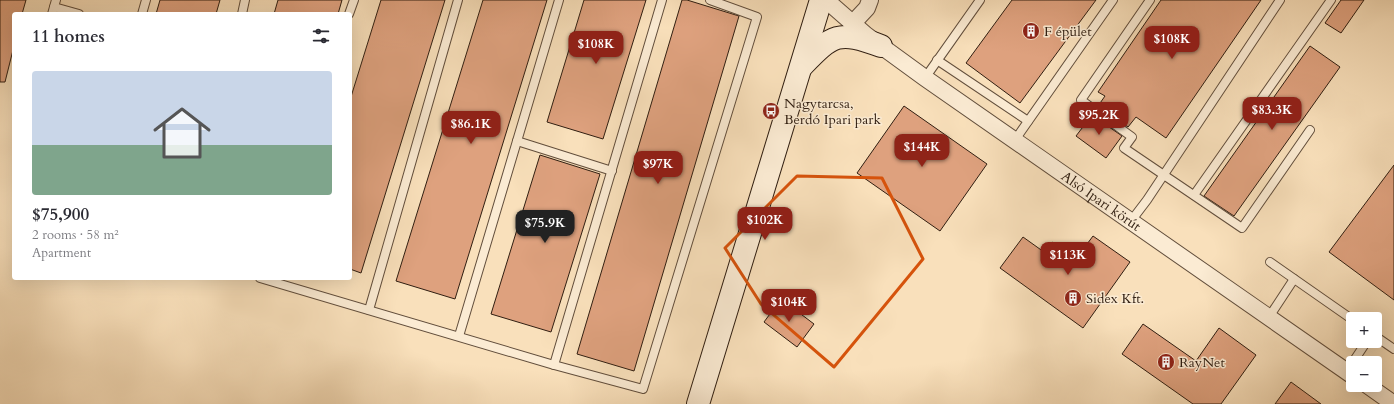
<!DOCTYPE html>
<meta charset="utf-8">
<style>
:root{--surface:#fff;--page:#f2f2f3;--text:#2b2b33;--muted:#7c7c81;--line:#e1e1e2;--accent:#8f2418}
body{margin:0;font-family:Cardo,serif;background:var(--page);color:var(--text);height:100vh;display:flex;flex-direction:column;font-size:15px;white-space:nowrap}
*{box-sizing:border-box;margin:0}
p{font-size:13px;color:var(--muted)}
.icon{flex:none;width:22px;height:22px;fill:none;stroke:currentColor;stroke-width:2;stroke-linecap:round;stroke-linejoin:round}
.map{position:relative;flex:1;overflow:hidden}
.details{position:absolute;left:12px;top:12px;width:340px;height:268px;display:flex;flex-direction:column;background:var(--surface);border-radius:4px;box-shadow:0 4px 16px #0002}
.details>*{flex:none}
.buttons{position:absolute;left:1346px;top:312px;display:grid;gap:8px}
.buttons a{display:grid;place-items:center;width:36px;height:36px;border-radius:4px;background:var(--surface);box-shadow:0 4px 16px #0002;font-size:20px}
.price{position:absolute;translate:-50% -34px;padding:0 9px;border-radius:8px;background:var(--accent);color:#fff;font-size:13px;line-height:26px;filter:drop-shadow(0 1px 2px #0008)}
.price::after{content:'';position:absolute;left:50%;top:24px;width:12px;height:9px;margin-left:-6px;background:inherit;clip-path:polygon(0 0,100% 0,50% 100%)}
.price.current{background:#222;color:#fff}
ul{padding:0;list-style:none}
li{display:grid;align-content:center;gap:8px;height:212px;padding:0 20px}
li+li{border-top:1px solid var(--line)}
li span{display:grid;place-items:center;height:124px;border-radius:4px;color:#555}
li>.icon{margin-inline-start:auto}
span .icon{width:72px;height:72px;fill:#fffc;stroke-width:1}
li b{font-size:17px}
h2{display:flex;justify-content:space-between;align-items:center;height:48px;padding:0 20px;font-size:17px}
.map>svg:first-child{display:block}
.building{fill:#dea17e;stroke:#301e11}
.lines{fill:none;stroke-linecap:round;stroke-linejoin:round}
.lane-casing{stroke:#624e3c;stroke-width:10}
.street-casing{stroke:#624e3c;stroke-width:18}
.secondary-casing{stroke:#301e11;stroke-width:24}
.lane{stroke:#fbebd3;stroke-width:8}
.street{stroke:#fbebd3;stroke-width:16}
.secondary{stroke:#fbebd3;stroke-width:22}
.marked{fill:none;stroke:#d6530c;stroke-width:3;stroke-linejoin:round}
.labels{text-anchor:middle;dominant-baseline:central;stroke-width:3;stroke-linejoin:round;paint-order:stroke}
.poi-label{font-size:14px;fill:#301e11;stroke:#fbebd3;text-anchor:start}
.street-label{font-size:14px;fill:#301e11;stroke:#fbebd3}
</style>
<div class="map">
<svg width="1394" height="404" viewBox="0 0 1394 404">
<rect width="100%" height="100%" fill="#f9e0bb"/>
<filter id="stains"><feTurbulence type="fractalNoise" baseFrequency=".005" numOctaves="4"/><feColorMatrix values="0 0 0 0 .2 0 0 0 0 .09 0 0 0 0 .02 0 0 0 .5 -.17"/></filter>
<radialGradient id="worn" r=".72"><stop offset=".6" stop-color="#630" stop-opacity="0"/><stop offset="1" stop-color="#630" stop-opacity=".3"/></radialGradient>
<!-- building -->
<g class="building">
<path d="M0 0H26L22 14H14V46L5 82H0Z"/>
<path d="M160 0H220L216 14H156Z"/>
<path d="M278 0H342L338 14H274Z"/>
<path d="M381 0H445L361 273 350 269V100Z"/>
<path d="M483 0H547L455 299 396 281Z"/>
<path d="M584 0H646L603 139 547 122Z"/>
<path d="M682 0H687L739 16 634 371 577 354Z"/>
<path d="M1012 0H1096L1020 103 966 63Z"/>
<path d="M1161 0H1261L1166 138 1136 117 1128 127 1098 106 1105 96 1098 92Z"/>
<path d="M1341 0H1364L1341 33 1325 23Z"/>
<path d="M1310 46 1340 67 1234 216 1204 196Z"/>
<path d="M904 106 987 164 940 231 857 173Z"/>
<path d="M1092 115 1122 136 1106 158 1076 136Z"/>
<path d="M540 155 600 174 551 332 491 314Z"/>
<path d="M1394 165V300L1329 252Z"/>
<path d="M1093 236 1130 262 1083 328 1000 268 1023 237 1044 252 1052 242 1076 259Z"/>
<path d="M781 299 814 324 797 347 764 322Z"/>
<path d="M1143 324 1196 361 1219 328 1256 355 1221 404H1193L1122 354Z"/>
<path d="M1291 382 1321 404H1275Z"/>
</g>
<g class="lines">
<!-- lane casing -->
<g class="lane-casing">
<g id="lane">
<path d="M1150 0 1081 100 1132 137 1124 148 1242 228 1310 130"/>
<path d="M54 7 79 14"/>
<path d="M52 14 56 0"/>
<path d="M142 14 146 0"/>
<path d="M242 14 245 0"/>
<path d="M349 14 354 0"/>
<path d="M937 60 1028 121"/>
<path d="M925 78 980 0"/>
<path d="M1015 140 1113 0"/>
<path d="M517 141 612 171"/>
<path d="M1194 195 1331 0"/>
<path d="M1131 221 1147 200 1280 0"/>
<path d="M1270 262 1353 320"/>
<path d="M260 278 554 365 643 389 757 17 710 0"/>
<path d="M369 310 458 0"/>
<path d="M1269 317 1294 279"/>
<path d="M459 336 559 0"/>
<path d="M1375 336 1394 349"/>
<path d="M554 365 662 0"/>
<path d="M1347 371 1367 341"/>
</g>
</g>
<!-- street casing -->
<g class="street-casing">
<g id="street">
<path id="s1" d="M826 0 866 35 925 78 1353 376"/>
<path d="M853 23 867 8 870 0"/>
<path d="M1367 385 1394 404"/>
</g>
</g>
<!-- secondary casing -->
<g class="secondary-casing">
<g id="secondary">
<path d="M802 66C833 34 838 30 881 46"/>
<path d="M698 404 821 0"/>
</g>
</g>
<!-- lane -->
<use href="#lane" class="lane"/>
<!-- street -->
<use href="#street" class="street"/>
<!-- secondary -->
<use href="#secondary" class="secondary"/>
</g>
<!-- marked area -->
<path class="marked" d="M797 176 882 178 923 259 834 367 761 304 725 248Z"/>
<!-- icons -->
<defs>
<g id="building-disc" transform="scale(0.9)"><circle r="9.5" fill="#8f2418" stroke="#fbebd3"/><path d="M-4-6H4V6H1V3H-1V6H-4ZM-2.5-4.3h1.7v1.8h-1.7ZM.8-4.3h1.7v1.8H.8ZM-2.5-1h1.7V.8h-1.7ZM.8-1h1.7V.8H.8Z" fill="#fff"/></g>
<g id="bus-disc" transform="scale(0.9)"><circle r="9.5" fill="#8f2418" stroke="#fbebd3"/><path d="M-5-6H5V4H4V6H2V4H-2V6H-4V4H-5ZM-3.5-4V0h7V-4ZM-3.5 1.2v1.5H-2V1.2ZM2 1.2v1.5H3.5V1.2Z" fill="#fff"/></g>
</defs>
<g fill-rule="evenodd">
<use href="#building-disc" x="1031" y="31"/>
<use href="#bus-disc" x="771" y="111"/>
<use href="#building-disc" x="1073" y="298"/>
<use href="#building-disc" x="1166" y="362"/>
</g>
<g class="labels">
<!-- poi labels -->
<g class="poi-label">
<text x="1044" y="31">F épület</text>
<text x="784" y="103">Nagytarcsa,<tspan x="784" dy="16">Berdó Ipari park</tspan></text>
<text x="1086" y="298">Sidex Kft.</text>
<text x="1179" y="362">RayNet</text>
</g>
<!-- street labels -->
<g class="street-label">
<text stroke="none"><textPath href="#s1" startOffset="341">Alsó Ipari körút</textPath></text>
</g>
</g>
<rect width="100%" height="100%" filter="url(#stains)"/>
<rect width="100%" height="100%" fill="url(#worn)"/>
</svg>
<div class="buttons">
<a>+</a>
<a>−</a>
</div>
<b class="price" style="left:1172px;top:60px">$108K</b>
<b class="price" style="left:596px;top:65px">$108K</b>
<b class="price" style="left:1272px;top:131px">$83.3K</b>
<b class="price" style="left:1099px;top:136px">$95.2K</b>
<b class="price" style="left:471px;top:145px">$86.1K</b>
<b class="price" style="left:922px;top:168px">$144K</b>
<b class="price" style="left:658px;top:185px">$97K</b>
<b class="price" style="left:765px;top:241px">$102K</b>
<b class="price current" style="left:545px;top:244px">$75.9K</b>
<b class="price" style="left:1068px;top:276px">$113K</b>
<b class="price" style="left:789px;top:323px">$104K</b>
<section class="details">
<h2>11 homes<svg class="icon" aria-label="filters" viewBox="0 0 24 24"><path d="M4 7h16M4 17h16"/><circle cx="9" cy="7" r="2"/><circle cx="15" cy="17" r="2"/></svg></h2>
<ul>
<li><span style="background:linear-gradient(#c9d6e8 60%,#7fa58c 0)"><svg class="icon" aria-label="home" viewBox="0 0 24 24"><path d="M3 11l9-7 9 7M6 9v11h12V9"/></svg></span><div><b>$75,900</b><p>2 rooms · 58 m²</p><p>Apartment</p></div></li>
</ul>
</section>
</div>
